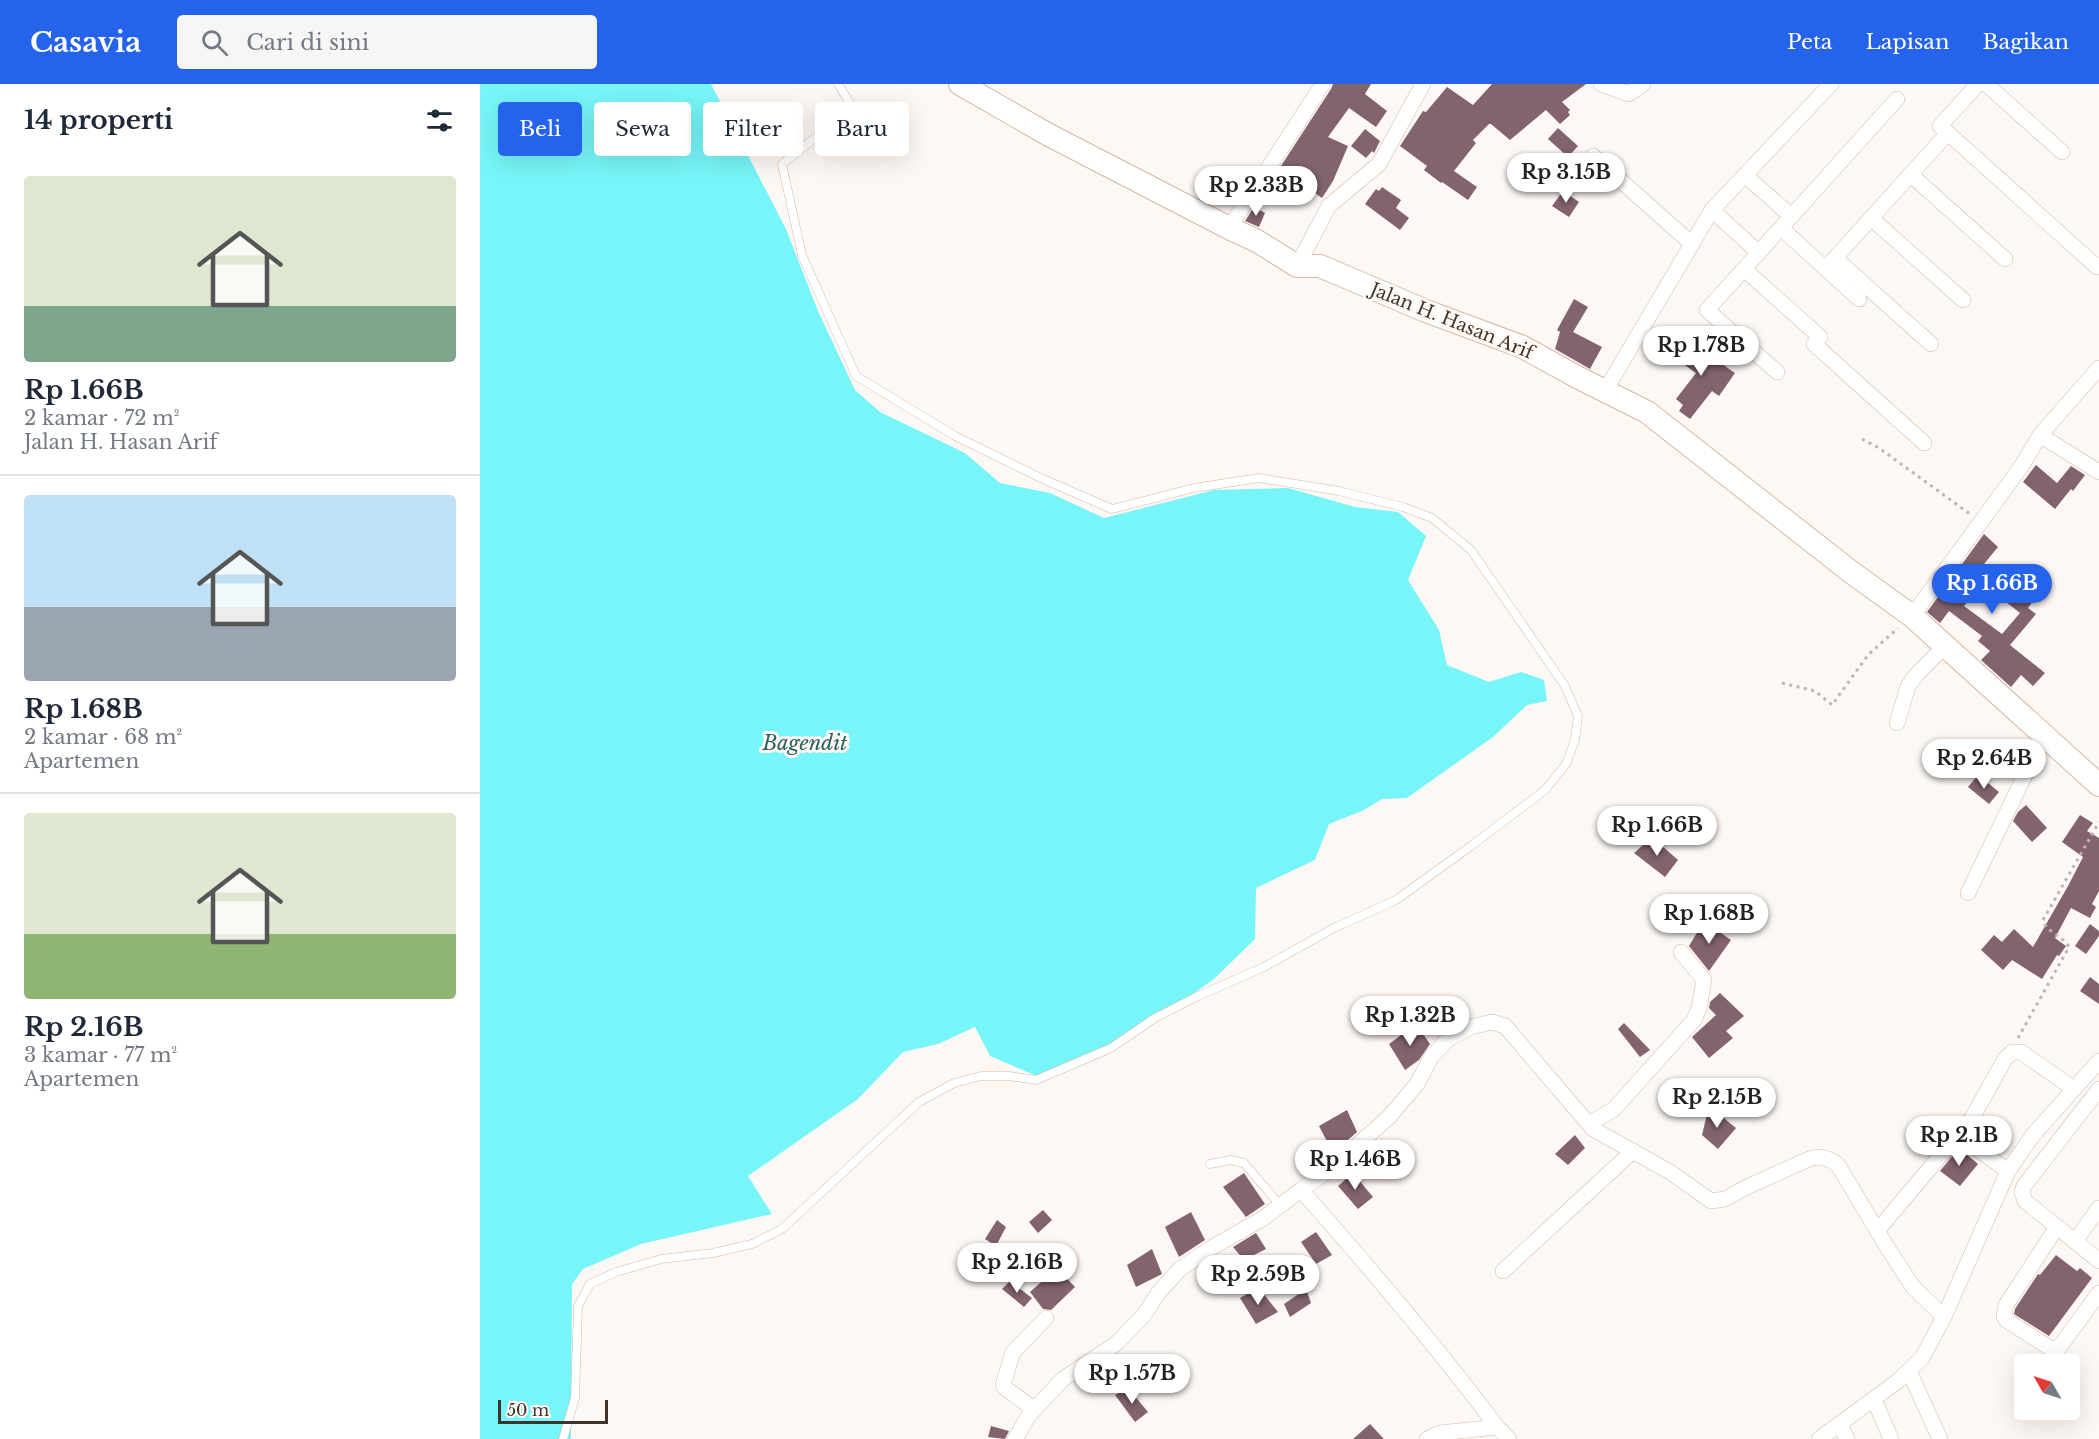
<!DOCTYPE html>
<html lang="id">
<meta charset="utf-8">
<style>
:root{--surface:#fff;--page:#f6f6f7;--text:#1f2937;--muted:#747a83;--line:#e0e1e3;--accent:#2563eb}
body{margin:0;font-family:"Libre Baskerville",serif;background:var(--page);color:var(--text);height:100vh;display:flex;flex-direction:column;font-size:22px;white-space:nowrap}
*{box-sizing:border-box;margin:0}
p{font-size:20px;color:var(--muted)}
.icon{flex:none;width:33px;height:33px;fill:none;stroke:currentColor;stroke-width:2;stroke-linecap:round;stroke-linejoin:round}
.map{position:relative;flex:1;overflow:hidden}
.side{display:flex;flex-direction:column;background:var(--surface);width:480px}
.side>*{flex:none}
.hud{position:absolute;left:18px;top:18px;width:570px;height:54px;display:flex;gap:12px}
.needle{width:39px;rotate:309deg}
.tools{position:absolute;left:1534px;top:1270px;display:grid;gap:12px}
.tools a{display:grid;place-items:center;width:66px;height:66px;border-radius:6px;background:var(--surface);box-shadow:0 6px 24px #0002;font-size:30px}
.scale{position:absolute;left:18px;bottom:15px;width:110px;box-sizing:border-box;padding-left:6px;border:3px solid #3f342c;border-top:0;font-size:16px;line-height:21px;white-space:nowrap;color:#3f342c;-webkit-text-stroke:4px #fef8f4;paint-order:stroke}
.price{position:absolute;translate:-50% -51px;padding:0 14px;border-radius:21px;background:#fff;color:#222;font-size:20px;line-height:39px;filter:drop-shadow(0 2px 3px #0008)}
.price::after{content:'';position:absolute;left:50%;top:36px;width:18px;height:14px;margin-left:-9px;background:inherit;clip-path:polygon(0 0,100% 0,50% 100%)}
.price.selected{background:var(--accent);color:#fff}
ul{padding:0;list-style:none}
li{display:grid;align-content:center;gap:12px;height:318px;padding:0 24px}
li+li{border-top:2px solid var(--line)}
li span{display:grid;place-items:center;height:186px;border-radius:6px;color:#555}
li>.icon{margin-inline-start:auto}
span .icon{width:108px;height:108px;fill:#fffc;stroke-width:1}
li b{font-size:26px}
h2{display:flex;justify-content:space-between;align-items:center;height:72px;padding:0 24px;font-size:26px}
.tag{padding:0 21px;border-radius:6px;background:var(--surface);box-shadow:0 6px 24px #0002;font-size:21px;line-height:54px}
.tag.selected{background:var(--accent);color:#fff}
header{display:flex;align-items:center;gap:36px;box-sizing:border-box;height:84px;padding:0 30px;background:var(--accent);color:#fff}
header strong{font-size:28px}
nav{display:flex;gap:33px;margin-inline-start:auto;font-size:21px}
.search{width:420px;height:54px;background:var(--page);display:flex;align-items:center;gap:15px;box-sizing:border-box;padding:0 21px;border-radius:6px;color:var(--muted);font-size:22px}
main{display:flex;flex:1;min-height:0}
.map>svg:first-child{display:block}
.water{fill:#77f5f8}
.building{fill:#82636e}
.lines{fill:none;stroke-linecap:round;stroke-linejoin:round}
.service-casing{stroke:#d4b8a4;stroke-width:9}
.minor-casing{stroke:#d4b8a4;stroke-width:16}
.secondary-casing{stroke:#d4b8a4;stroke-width:24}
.path{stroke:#bdb5af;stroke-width:3;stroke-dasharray:3 4.5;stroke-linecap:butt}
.service{stroke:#fff;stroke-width:8}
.minor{stroke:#fff;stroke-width:15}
.secondary{stroke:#fff;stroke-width:22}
.labels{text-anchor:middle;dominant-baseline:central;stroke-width:6;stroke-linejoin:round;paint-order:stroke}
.street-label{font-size:18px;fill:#3f342c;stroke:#fef8f4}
.water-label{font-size:20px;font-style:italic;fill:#275e5f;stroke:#fef8f4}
</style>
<header>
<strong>Casavia</strong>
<div class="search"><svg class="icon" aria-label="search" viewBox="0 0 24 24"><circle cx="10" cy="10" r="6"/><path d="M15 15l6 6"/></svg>Cari di sini</div>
<nav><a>Peta</a><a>Lapisan</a><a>Bagikan</a></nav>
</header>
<main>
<section class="side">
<h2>14 properti<svg class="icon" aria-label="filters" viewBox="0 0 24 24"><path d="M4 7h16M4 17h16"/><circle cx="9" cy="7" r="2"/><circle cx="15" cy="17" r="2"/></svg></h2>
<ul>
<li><span style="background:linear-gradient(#dfe7d0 70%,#7fa58c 0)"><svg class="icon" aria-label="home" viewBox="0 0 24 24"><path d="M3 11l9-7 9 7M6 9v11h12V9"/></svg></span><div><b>Rp 1.66B</b><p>2 kamar · 72 m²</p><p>Jalan H. Hasan Arif</p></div></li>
<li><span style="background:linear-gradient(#bfe0f5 60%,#9aa5b1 0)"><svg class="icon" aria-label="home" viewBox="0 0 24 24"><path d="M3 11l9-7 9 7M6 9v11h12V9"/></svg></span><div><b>Rp 1.68B</b><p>2 kamar · 68 m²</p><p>Apartemen</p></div></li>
<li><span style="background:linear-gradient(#dfe7d0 65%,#8fb573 0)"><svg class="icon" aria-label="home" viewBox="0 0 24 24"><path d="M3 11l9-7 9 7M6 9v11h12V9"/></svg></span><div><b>Rp 2.16B</b><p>3 kamar · 77 m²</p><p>Apartemen</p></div></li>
</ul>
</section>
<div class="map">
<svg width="1619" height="1355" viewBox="0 0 1619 1355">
<rect width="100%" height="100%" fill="#fef8f4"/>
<!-- water -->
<path class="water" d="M0 0H231L306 145 338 227 375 306 400 328 485 369 520 399 570 409 624 434 734 406 808 404 875 423 918 428 946 452 928 496 959 546 967 581 1009 598 1041 588 1064 596 1067 617 1047 621 1013 653 927 714 902 715 882 727 849 740 835 776 776 804 775 855 734 895 628 970 566 996 510 972 495 943 458 960 423 968 378 1015 268 1092 292 1130 161 1160 103 1185 92 1200 91 1355H0Z"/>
<!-- building -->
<g class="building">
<path d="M853 0H891L885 10 907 27 896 43 869 24 848 53 868 62 853 97 842 114 799 85 851 5Z"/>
<path d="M1012 0H1106L1082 18 1090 26 1088 28 1090 31 1080 40 1066 26 1030 56 1011 40H1009L993 56 996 59 974 87 997 103 988 116 962 98 961 99 944 86 947 82 920 62 943 27 946 28 967 3 993 21Z"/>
<path d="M1078 44 1098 62 1088 73 1068 55Z"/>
<path d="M885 45 900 57 894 69 892 67 886 74 871 62Z"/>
<path d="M902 103 921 116 916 124 929 134 920 146 885 120 896 105 899 107Z"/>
<path d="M1083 107 1099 118 1089 133 1072 122Z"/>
<path d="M774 123 785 129 779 143 765 137Z"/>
<path d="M1094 215 1108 223 1093 248 1122 263 1110 285 1075 265 1080 248 1077 246Z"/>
<path d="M1211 254 1231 268 1229 271 1255 289 1239 312 1232 307 1210 335 1199 327 1203 321 1196 315 1216 289 1196 275Z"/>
<path d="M1556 381 1577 399 1591 382 1605 391 1593 407 1591 405 1575 425 1543 398Z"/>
<path d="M1504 450 1518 463 1504 480 1506 481 1496 494 1502 498 1484 522 1522 550 1540 529 1521 514 1540 489 1562 505 1548 524 1556 530 1530 561 1565 589 1553 602 1541 591 1531 603 1501 576 1510 567 1498 557 1502 552 1469 527 1460 539 1447 528Z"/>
<path d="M1498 691 1519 708 1509 720 1488 703Z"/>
<path d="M1546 721 1567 744 1552 758 1533 737 1538 728Z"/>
<path d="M1600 731 1613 739 1607 747 1619 754V807L1612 820 1616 823 1610 834 1591 824 1575 854 1586 862 1579 872 1577 871 1562 895 1532 876 1523 886 1501 866 1514 851 1522 858 1534 845 1553 863 1588 802 1603 773 1582 758Z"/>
<path d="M1172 753 1198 776 1185 793 1154 769Z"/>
<path d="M1224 837 1251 856 1229 887 1209 862Z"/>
<path d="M1610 840 1619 847V852L1606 870 1595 862Z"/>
<path d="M1610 893 1619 900V920L1600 907Z"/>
<path d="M1240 909 1264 932 1246 947 1253 954 1229 974 1212 953 1236 931 1229 924 1230 918Z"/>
<path d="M1144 939 1170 966 1160 973 1138 945Z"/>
<path d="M936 940 950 960 939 976 925 986 909 960Z"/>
<path d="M1229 1022 1256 1044 1238 1065 1222 1051Z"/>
<path d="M867 1026 877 1048 853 1069 839 1042Z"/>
<path d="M1095 1051 1105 1064 1088 1081 1075 1070Z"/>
<path d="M1479 1064 1498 1080 1480 1102 1460 1087Z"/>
<path d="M764 1089 785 1120 766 1133 743 1103Z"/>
<path d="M873 1089 893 1113 878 1125 858 1102Z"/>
<path d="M563 1126 572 1136 558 1149 549 1138Z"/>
<path d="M711 1128 725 1156 699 1173 685 1143Z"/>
<path d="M517 1136 526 1143 516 1162 505 1155Z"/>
<path d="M836 1148 852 1171 836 1180 821 1158Z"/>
<path d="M776 1149 786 1165 764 1176 753 1163Z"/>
<path d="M672 1165 682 1190 656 1203 647 1181Z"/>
<path d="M1576 1171 1597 1187 1600 1184 1612 1194 1569 1252 1534 1230 1535 1225 1558 1190 1560 1191Z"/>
<path d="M577 1184 595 1203 571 1226 563 1225 550 1208Z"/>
<path d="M530 1197 552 1214 544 1223 522 1205Z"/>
<path d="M778 1203 798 1228 776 1240 760 1214Z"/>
<path d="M826 1205 831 1219 810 1233 804 1220Z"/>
<path d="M668 1282 671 1292 651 1304 645 1294Z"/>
<path d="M648 1304 668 1328 655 1338 635 1311Z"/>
<path d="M890 1340 904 1355H873Z"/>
<path d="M511 1342 529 1347 525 1355 508 1353Z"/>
</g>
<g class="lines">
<!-- service casing -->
<g class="service-casing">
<g id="service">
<path d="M358 0 391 53"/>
<path d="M730 1080 751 1076 764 1079 800 1121"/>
<path d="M83 1355 95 1314 98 1222 110 1200 136 1188 181 1175 233 1169 272 1160 302 1145 439 1018 474 999 501 992H529L556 996 631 964 675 934 718 912 784 883 854 844 916 816 991 762 1065 706 1086 680 1095 656 1098 632 1085 602 991 466 952 434 923 423 859 407 779 394 714 404 632 425 565 396 475 352 376 292 322 171 302 80 373 24"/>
</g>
</g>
<!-- minor casing -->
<g class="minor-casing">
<g id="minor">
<path d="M1121 0 1149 10 1163 0"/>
<path d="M1506 0 1582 68"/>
<path d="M1468 49 1460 42 1498 0"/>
<path d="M1113 72 1212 160"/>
<path d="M1430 90 1525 175"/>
<path d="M1265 91 1311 132"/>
<path d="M1232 126 1279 169"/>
<path d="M1391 134 1483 216"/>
<path d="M749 144 843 0"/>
<path d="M1301 144 1379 215"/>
<path d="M1355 174 1451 260"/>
<path d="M817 182 849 122 899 80 943 0"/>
<path d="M1346 184 1468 49 1617 183"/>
<path d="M1264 185 1340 253 1334 260 1444 359"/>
<path d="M1297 288 1227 226 1417 15"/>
<path d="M1125 307 1232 126 1351 0"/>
<path d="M1560 351 1619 388"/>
<path d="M1432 532 1541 383 1560 351 1619 284"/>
<path d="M1417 639 1428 602 1437 590 1465 562"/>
<path d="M1488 809 1564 652"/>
<path d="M1619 1005 1544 1102 1542 1108 1545 1117 1619 1177"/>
<path d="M1109 1040 1134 1025 1214 936 1219 924 1224 896 1201 868"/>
<path d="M1478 1051 1528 1087"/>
<path d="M821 1106C889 1183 956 1261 1017 1343"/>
<path d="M1577 1143 1526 1221 1524 1232 1526 1236 1570 1264 1578 1265 1619 1209"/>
<path d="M1397 1147 1492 1034 1525 975 1532 968H1541L1594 1005"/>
<path d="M1595 1157 1619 1124"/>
<path d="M1023 1187 1153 1067"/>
<path d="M1429 1287 1460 1355"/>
<path d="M1394 1315 1411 1355"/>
<path d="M554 1325 525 1304 523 1301 533 1268 566 1234"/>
<path d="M1360 1340 1367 1355"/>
<path d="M535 1355 549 1331 583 1295 637 1259 664 1231 679 1208 700 1185 731 1164 782 1135 821 1106 848 1087 909 1033 937 1000 952 972 968 955 991 943 1012 938 1025 942 1113 1045 1190 1088 1231 1117 1245 1115 1267 1103 1329 1075C1340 1071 1349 1074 1358 1081L1407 1163 1433 1203 1464 1233"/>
<path d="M947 1355 960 1349 1017 1343 1029 1355"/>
<path d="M1339 1355 1418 1297 1442 1274 1464 1233 1528 1087 1553 1051 1619 977"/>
</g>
</g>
<!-- secondary casing -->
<g class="secondary-casing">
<path id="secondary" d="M480 0 569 51 749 144 777 157 817 182H840L946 227 1043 263 1097 293 1167 328 1371 488 1432 532 1619 701"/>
</g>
<!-- path -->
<g class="path">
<path d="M1382 355 1399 364 1490 430"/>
<path d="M1302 599 1335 607 1352 621 1388 571 1418 544"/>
<path d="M1538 954 1589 863C1583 852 1565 847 1563 836L1619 738"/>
</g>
<!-- service -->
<use href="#service" class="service"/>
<!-- minor -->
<use href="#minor" class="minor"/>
<!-- secondary -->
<use href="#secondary" class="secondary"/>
</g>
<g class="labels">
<!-- street labels -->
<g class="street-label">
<text transform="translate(972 237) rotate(22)">Jalan H. Hasan Arif</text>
</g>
<!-- water labels -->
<g class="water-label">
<text x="325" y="659">Bagendit</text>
</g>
</g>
</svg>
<div class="tools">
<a><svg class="needle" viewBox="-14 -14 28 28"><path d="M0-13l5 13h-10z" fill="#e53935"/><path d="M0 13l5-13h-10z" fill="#747a83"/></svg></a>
</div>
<div class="scale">50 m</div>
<b class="price" style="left:1086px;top:120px">Rp 3.15B</b>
<b class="price" style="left:776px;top:133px">Rp 2.33B</b>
<b class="price" style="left:1221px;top:293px">Rp 1.78B</b>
<b class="price selected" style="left:1512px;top:531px">Rp 1.66B</b>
<b class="price" style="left:1504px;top:706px">Rp 2.64B</b>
<b class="price" style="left:1177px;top:773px">Rp 1.66B</b>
<b class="price" style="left:1229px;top:861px">Rp 1.68B</b>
<b class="price" style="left:930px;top:963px">Rp 1.32B</b>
<b class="price" style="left:1237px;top:1045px">Rp 2.15B</b>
<b class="price" style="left:1479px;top:1083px">Rp 2.1B</b>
<b class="price" style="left:875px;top:1107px">Rp 1.46B</b>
<b class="price" style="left:537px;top:1210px">Rp 2.16B</b>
<b class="price" style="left:778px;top:1222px">Rp 2.59B</b>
<b class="price" style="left:652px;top:1321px">Rp 1.57B</b>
<div class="hud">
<a class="tag selected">Beli</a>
<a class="tag">Sewa</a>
<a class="tag">Filter</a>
<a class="tag">Baru</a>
</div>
</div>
</main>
